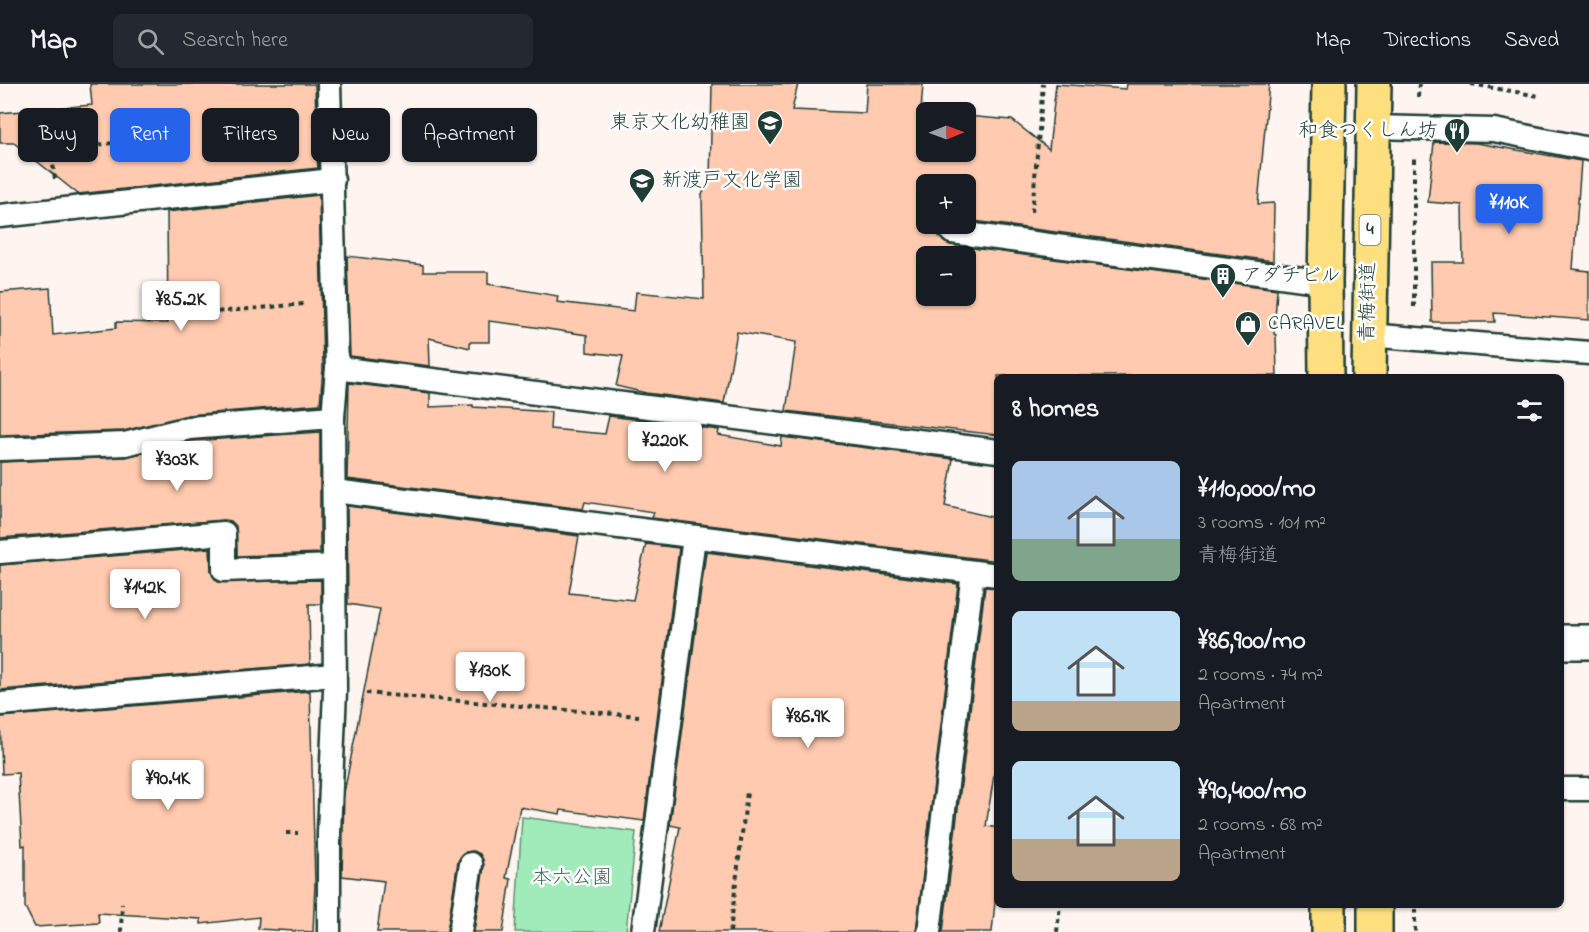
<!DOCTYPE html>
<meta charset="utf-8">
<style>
:root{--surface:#171b24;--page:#242831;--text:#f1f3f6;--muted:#9ea1a6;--line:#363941;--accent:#2563eb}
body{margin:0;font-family:"Indie Flower","Klee One",sans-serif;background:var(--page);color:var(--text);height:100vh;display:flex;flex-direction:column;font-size:22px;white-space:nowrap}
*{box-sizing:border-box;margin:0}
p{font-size:20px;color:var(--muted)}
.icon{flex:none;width:33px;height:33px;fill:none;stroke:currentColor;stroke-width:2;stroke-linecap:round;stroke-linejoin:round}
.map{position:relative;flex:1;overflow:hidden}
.panel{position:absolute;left:994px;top:290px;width:570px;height:534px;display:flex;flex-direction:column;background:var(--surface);border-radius:9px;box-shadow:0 2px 4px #0004}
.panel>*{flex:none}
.hud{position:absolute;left:18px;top:24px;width:570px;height:54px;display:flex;gap:12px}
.needle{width:39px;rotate:89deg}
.controls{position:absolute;left:916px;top:18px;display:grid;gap:12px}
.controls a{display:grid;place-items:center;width:60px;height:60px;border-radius:9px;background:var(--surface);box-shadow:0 2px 4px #0004;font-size:30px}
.price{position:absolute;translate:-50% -51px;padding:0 14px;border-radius:6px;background:#fff;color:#222;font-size:20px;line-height:39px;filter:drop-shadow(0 2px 3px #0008)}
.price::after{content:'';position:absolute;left:50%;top:36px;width:18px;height:14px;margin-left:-9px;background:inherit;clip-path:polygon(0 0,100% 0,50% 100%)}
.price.selected{background:var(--accent);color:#fff}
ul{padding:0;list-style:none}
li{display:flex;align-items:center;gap:18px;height:150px;padding:0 18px}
li span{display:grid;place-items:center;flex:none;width:168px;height:120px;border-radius:9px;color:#555}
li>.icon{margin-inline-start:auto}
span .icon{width:72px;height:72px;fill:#fffc;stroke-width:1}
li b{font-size:26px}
h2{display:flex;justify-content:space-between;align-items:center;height:72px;padding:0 18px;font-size:26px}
.chip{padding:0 21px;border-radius:9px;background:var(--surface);box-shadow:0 2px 4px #0004;font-size:21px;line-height:54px}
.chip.selected{background:var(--accent);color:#fff}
header{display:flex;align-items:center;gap:36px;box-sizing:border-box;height:84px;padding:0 30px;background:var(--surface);border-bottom:2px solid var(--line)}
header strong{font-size:28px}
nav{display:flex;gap:33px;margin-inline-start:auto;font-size:21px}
.search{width:420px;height:54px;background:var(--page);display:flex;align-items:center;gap:15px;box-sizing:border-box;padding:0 21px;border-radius:9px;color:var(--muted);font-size:22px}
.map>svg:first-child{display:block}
.green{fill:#a1eab9;stroke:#609476;stroke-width:1.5}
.building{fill:#ffcaaf;stroke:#1f3d34;stroke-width:1.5;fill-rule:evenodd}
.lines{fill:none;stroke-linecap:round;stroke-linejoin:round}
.service-casing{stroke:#1f3d34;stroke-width:27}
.minor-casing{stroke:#1f3d34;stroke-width:38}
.primary-casing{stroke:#1f3d34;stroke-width:38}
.path{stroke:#1f3d34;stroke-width:4;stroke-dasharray:4.5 4.5;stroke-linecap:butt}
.service{stroke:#fff;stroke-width:22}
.minor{stroke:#fff;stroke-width:33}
.primary{stroke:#fddf80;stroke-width:33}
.labels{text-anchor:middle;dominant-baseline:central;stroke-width:5;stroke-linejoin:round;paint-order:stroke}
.shield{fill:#fff;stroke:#627771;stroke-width:1.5}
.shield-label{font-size:18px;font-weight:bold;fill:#1f3d34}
.poi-label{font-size:20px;fill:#1f3d34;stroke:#fff;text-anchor:start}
.street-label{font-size:20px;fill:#1f3d34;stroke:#fff}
.park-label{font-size:20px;fill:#39604f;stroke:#fff}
</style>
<header>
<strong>Map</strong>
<div class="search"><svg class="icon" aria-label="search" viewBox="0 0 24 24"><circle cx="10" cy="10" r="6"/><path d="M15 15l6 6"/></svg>Search here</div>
<nav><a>Map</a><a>Directions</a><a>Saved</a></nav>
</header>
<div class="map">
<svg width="1589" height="848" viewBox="0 0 1589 848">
<rect width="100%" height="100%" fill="#fff4ef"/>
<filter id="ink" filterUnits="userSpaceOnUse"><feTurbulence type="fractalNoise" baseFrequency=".0167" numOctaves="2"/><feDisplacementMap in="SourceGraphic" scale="12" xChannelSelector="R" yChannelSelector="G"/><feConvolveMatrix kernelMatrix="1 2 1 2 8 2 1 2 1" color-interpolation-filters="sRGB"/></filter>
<g filter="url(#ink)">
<!-- green -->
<path class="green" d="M522 733 636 748 626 848H515Z"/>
<!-- building -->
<g class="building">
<path d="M90 0H315L316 35 314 36 318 84 78 110 14 59H0V29L92 21Z"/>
<path d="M712 0H798L792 26 865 29 867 0H923L921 27 932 28H927V68H966V32L1012 36 1049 65 1056 0 1126 5 1127 0H1269L1258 120 1274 119 1273 177 966 136V100H927V140H942L939 153 950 161 1277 205 1274 250 1276 251 1277 292H998V351L786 327 796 258 737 248 724 319 646 309 616 302 623 272 587 268V251L521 241 489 237V258H470V264L429 254 430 282 350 272 347 172 423 181V188H488V200L558 212 557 218 634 227 636 208 704 215 702 110 710 97ZM927 172H966V212H927Z"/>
<path d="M1434 58 1476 59 1581 77 1573 185 1589 187V236L1494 229 1495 238H1432L1431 178H1463L1462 121 1428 118Z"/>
<path d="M319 111 323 284 320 320 188 331 123 347 0 351V208L50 204 53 251 116 244V238L168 239 167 128Z"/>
<path d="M349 299 430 309V323L473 321V323L551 328 550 345 605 350 609 332 719 346 718 351 781 362 782 353 953 375 945 422 996 434 998 477 652 434 654 428 585 418 583 425 347 395Z"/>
<path d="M320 348V469L237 472 236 442 231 437 223 436 0 454V378L126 373 191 357Z"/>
<path d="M347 422 579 452 569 509 633 516 646 460 679 464 644 737 561 726 560 730 520 723 506 794 511 795 503 848H474L484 782 480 770 474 767 466 768 458 777 447 848H377L384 797 342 792 344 709 380 525 348 520Z"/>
<path d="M210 464 211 487 218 498 321 496V520H309L310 580 0 606V481Z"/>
<path d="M706 468 958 500 916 848H659L680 743 670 741Z"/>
<path d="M985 503 998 504V666L986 742 998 744V789L992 848H943Z"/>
<path d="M310 607 315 799 313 848 258 845 259 833 201 840V835L98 829 99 839 35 843 25 823V761L22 762 18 689 2 690 0 633Z"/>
</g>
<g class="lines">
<!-- service casing -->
<g class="service-casing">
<g id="service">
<path d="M329 0 337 284 333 333 335 606 329 749V848"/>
<path d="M1373 43 1494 46 1589 65"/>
<path d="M0 132 333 96"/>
<path d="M952 148 1325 198"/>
<path d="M1368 251 1589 269"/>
<path d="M337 284 998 367"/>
<path d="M0 365 125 360 189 344 333 333"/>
<path d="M334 407 998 491"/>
<path d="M0 468 224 449V486L334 482"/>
<path d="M0 620 334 591"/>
<path d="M1562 705H1589"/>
<path d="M460 848 471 780"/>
<path d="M643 848 694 453"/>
<path d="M929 848 973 488"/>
</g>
</g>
<!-- minor casing -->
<g class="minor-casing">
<path id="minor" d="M1562 558H1589"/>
</g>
<!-- primary casing -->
<g class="primary-casing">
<g id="primary">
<path d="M1326 292 1325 198 1329 0"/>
<path d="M1369 292 1374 0"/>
<path d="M1329 820V848"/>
<path d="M1375 820V848"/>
</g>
</g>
<!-- path -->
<g class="path">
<path d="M1471 0 1539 12"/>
<path d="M1418 13 1419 0"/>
<path d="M55 95 52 74 61 65 122 58"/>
<path d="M1032 128 1043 0"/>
<path d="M1414 223V74"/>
<path d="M182 231 304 220"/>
<path d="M366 609 639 632"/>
<path d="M286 749H298"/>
<path d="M1415 825V848"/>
<path d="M121 848 122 820"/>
<path d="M730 848 747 708"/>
<path d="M1057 848 1060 820"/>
</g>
<!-- service -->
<use href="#service" class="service"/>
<!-- minor -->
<use href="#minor" class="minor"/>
<!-- primary -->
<use href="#primary" class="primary"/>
</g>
</g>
<!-- icons -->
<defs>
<g id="school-pin" transform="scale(1.35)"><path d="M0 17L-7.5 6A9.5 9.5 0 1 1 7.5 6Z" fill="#1f3d34" stroke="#fff"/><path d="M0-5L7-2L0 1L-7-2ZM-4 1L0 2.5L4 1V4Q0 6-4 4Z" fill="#fff"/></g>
<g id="restaurant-pin" transform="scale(1.35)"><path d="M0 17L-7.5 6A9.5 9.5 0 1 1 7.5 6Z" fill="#1f3d34" stroke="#fff"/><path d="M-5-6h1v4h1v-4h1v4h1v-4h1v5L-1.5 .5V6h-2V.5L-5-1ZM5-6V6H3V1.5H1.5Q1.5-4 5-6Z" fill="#fff"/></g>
<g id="university-pin" transform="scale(1.35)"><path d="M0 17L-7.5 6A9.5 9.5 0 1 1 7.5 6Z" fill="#1f3d34" stroke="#fff"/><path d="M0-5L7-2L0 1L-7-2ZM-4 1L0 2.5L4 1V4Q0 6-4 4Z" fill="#fff"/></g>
<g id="building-pin" transform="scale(1.35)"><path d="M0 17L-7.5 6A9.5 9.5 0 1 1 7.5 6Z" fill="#1f3d34" stroke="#fff"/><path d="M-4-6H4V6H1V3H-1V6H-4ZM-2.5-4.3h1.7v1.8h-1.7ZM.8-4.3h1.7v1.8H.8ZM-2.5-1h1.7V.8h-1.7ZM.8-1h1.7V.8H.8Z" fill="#fff"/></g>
<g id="shop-pin" transform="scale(1.35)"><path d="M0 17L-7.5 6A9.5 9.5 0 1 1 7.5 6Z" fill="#1f3d34" stroke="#fff"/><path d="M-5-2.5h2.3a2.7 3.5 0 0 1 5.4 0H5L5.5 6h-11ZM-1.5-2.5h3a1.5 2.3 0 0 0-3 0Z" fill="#fff"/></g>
</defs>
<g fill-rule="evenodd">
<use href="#school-pin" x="770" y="39"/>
<use href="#restaurant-pin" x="1457" y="47"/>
<use href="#university-pin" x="642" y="97"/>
<use href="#building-pin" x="1223" y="192"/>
<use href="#shop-pin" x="1248" y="240"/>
</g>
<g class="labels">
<!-- shield labels -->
<rect class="shield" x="1359.5" y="131" width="21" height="30" rx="4.5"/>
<g class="shield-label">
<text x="1370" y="146">4</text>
</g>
<!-- poi labels -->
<g class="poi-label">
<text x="750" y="39" text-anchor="end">東京文化幼稚園</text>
<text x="1438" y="47" text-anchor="end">和食つくしん坊</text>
<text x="662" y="97">新渡戸文化学園</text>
<text x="1242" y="192">アダチビル</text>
<text x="1268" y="240">CARAVEL</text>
</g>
<!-- street labels -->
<g class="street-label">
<text transform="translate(1369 218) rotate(-89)">青梅街道</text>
</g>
<!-- park labels -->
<g class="park-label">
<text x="572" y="794">本六公園</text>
</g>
</g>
</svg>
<div class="controls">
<a><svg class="needle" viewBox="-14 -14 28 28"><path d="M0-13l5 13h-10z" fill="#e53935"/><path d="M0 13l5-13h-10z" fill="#9ea1a6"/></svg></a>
<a>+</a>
<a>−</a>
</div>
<b class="price selected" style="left:1509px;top:151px">¥110K</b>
<b class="price" style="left:181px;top:248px">¥85.2K</b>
<b class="price" style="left:665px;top:389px">¥220K</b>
<b class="price" style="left:177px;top:408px">¥303K</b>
<b class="price" style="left:145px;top:536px">¥142K</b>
<b class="price" style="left:490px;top:619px">¥130K</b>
<b class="price" style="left:808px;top:665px">¥86.9K</b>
<b class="price" style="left:168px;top:727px">¥90.4K</b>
<div class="hud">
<a class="chip">Buy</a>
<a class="chip selected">Rent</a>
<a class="chip">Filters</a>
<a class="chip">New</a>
<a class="chip">Apartment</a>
</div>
<section class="panel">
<h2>8 homes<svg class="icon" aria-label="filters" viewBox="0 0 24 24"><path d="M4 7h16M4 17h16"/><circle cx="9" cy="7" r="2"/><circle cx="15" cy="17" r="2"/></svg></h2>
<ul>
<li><span style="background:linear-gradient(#a9c7e8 65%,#7fa58c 0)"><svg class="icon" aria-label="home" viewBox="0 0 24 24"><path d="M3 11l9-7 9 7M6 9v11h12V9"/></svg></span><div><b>¥110,000/mo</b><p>3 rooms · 101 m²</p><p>青梅街道</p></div></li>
<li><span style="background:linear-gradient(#bfe0f5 75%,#b9a48a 0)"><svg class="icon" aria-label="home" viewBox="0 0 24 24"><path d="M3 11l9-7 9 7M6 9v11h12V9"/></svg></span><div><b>¥86,900/mo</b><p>2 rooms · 74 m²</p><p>Apartment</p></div></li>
<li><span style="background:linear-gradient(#bfe0f5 65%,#b9a48a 0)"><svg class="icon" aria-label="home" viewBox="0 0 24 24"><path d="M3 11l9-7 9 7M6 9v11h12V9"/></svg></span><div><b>¥90,400/mo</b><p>2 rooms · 68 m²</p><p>Apartment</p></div></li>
</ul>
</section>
</div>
